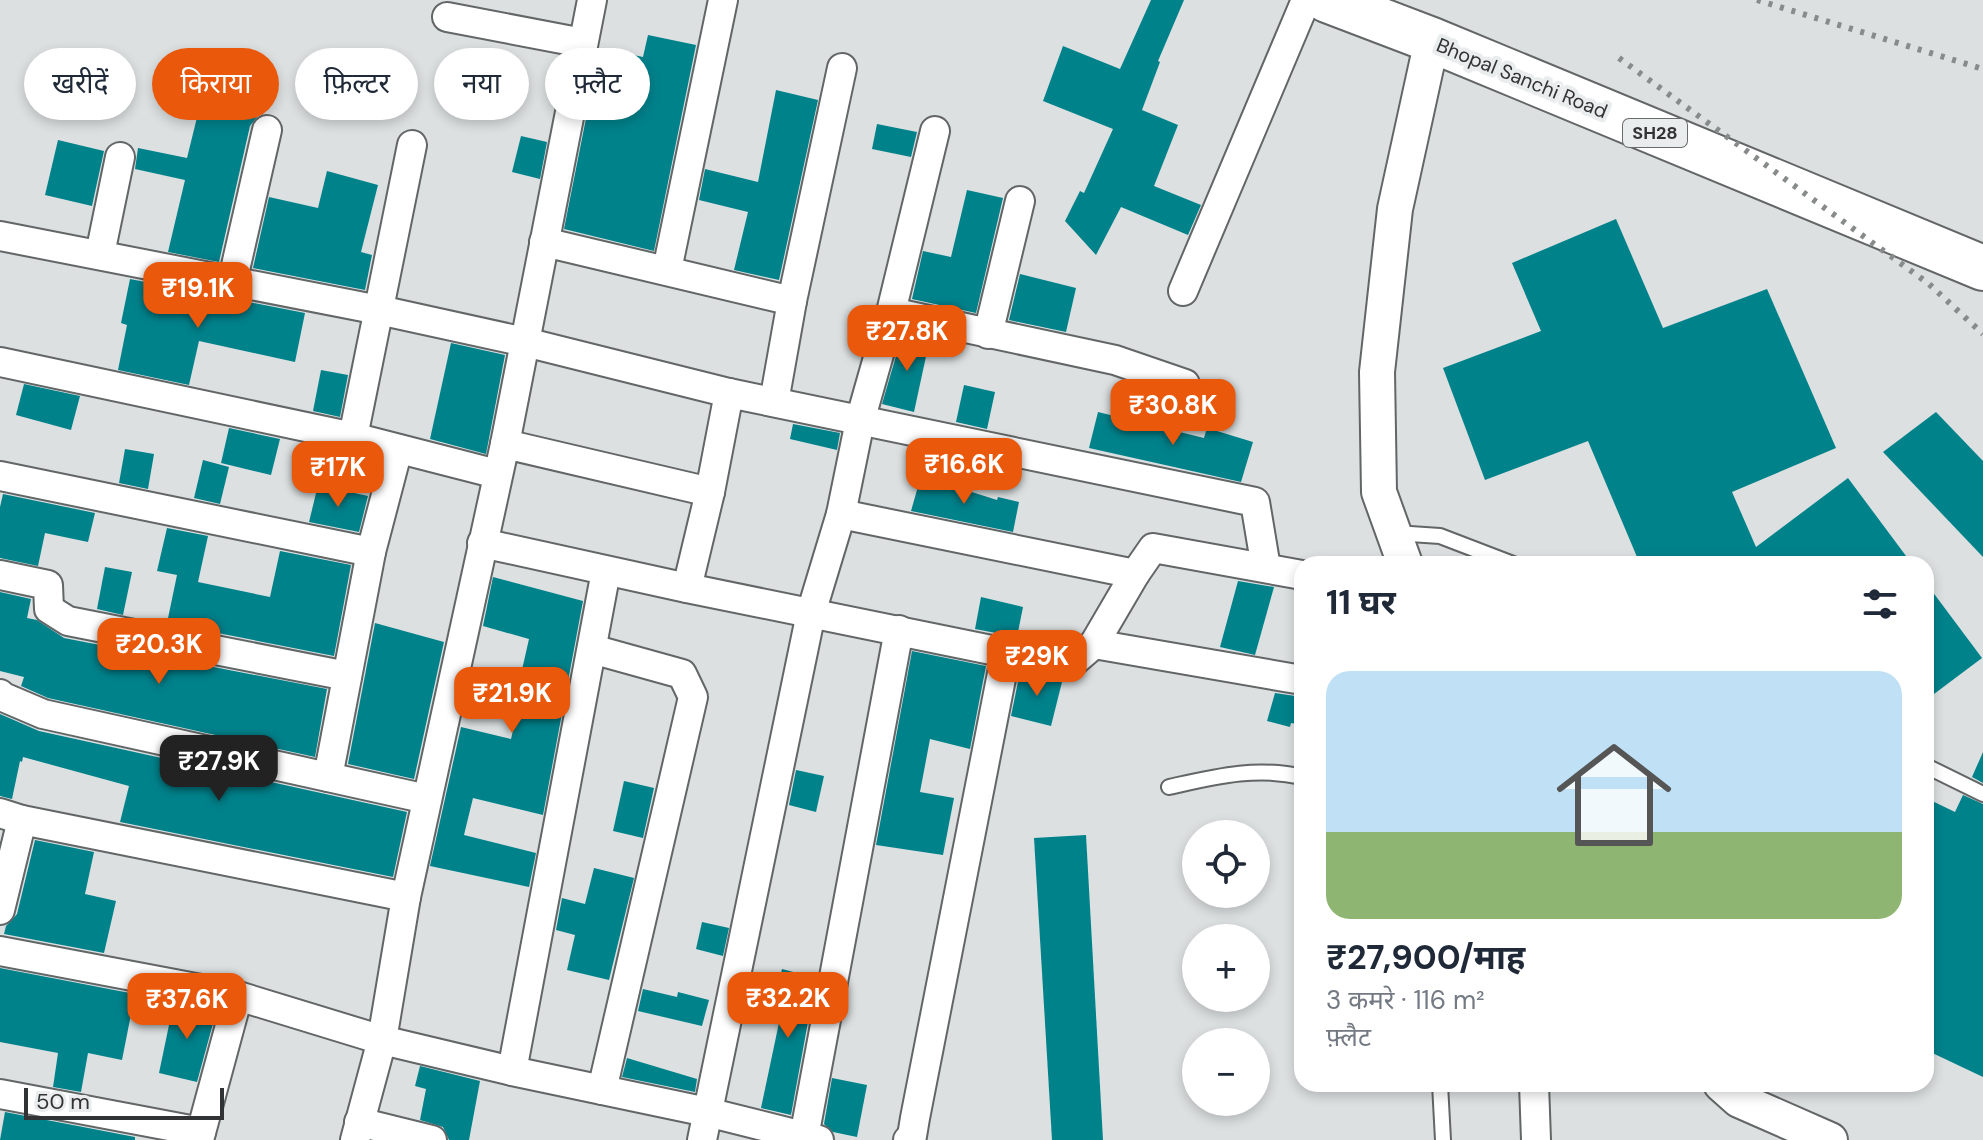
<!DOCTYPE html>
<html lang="hi">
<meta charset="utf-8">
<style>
:root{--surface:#fff;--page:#f2f2f3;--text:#1f2937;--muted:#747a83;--line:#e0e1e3;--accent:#ea580c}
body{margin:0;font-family:"DM Sans","Noto Sans Devanagari",sans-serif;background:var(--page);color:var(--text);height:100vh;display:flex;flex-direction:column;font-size:30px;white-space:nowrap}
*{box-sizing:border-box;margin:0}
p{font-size:26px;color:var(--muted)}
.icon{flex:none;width:44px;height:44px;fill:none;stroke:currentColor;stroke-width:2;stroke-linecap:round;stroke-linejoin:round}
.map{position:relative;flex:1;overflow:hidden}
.sheet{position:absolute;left:1294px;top:556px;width:640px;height:536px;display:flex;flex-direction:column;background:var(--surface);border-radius:24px;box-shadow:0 4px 12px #0003}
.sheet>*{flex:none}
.banner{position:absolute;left:24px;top:48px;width:760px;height:72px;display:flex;gap:16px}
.buttons{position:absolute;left:1182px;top:820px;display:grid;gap:16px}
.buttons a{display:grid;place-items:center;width:88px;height:88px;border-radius:50%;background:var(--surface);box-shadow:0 4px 12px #0003;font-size:40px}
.scale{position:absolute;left:24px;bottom:20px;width:200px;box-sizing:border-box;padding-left:8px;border:4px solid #323334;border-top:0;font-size:22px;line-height:28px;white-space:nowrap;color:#323334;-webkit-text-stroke:6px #e9edee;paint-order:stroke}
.price{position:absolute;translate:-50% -68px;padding:0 18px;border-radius:16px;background:var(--accent);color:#fff;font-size:26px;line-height:52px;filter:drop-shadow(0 2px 4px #0008)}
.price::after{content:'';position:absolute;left:50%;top:48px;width:24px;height:18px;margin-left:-12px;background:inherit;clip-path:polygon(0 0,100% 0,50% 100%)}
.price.on{background:#222;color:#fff}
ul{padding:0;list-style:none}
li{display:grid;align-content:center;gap:16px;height:424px;padding:0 32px}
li+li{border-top:2px solid var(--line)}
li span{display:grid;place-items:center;height:248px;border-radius:24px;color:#555}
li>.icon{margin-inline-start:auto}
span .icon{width:144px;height:144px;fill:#fffc;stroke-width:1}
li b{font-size:34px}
h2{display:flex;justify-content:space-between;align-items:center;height:96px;padding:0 32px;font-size:34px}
.tag{padding:0 28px;border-radius:36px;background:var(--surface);box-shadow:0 4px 12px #0003;font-size:28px;line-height:72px}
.tag.on{background:var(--accent);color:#fff}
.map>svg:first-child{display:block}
.building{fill:#00828b}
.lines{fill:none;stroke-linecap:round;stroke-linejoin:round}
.service-casing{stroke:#626666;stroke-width:18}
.minor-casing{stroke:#626666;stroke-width:32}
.tertiary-casing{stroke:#626666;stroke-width:38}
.primary-casing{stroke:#626666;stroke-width:48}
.service{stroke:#fff;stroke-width:14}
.minor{stroke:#fff;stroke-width:28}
.tertiary{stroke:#fff;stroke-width:34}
.primary{stroke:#fff;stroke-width:44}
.rail{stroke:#888b8c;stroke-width:6;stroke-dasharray:4 8;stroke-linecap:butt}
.labels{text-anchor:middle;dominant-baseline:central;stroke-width:8;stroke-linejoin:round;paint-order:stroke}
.shield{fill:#e9edee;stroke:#696b6c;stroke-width:2}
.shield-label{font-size:18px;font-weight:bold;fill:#323334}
.street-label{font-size:20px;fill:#323334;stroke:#e9edee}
</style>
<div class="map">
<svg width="1983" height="1140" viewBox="0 0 1983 1140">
<rect width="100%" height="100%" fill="#dce0e1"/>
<!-- building -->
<g class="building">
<path d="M1151 0H1184L1158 61 1160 62 1142 110 1178 125 1154 186 1201 205 1188 235 1121 207 1096 255 1065 221 1080 191 1084 193 1113 129 1043 101 1063 46 1120 69Z"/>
<path d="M648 35 696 45 654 251 564 229 600 48 643 57Z"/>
<path d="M776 90 818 100 779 280 734 270 748 212 699 200 705 169 758 182Z"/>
<path d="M203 93 259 106 257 117 250 126 219 262 168 252 185 180 135 169 138 148 187 158Z"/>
<path d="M877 124 917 132 911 157 872 149Z"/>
<path d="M521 136 547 142 540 179 512 172Z"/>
<path d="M58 140 104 151 92 206 45 195Z"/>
<path d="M327 171 378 185 361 252 372 255 365 290 253 268 269 197 318 208Z"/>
<path d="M967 190 1003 198 976 313 912 299 923 251 951 257Z"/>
<path d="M1616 219 1663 328 1767 289 1836 448 1732 492 1756 547 1848 478 1912 564H1640L1588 441 1485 480 1443 368 1541 331 1512 263Z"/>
<path d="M1020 274 1076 288 1066 332 1009 320Z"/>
<path d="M130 279 305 313 295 362 199 341 189 385 118 370 127 325 121 323Z"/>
<path d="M903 332 930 338 914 412 882 404Z"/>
<path d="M451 343 505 355 486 454 430 439Z"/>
<path d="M321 370 348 375 340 417 313 411Z"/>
<path d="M24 384 80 396 71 430 16 415Z"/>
<path d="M964 385 995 392 987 429 956 422Z"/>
<path d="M1098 412 1204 438 1207 428 1253 442 1241 482 1089 448Z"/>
<path d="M1936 412 1983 461V557L1883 452Z"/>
<path d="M793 424 840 433 837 450 790 439Z"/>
<path d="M229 428 280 439 271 475 221 463Z"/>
<path d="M125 449 154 454 148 489 119 483Z"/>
<path d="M203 460 229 467 220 504 194 498Z"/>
<path d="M921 476 997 500 998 497 1019 502 1013 532 911 511Z"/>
<path d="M318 485 368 496 359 532 309 522Z"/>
<path d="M3 494 95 513 88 542 45 533 38 566 0 558V507Z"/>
<path d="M167 528 208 536 198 582 270 597 280 551 351 565 334 656 167 623 177 575 157 571Z"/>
<path d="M105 567 132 572 123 615 97 609Z"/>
<path d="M493 577 583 601 543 815 473 798 464 835 536 853 529 887 430 866 461 727 511 739 524 684 519 683 529 639 483 626Z"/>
<path d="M1238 581 1274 587 1255 655 1220 647Z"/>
<path d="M1926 583 1982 658 1926 700Z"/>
<path d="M0 592 31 599 27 618 37 620 64 638 327 689 315 757 48 698 21 686 24 677 0 671Z"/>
<path d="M981 597 1023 607 1017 637 975 629Z"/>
<path d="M375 623 444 642 414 779 348 764Z"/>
<path d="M912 651 986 666 970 749 930 739 920 792 954 798 943 855 876 845Z"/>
<path d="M1020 672 1063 678 1051 726 1011 716Z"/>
<path d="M1275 693 1302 697V725L1291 723 1290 727 1267 721Z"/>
<path d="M0 714 39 731 407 812 393 877 120 822 129 786 23 757 22 762 20 761 12 799 0 796Z"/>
<path d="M1983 752V783L1972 777Z"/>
<path d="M796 770 824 776 816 812 789 805Z"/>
<path d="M624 781 654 788 643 838 613 831Z"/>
<path d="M1963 795 1983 804V1077L1926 1050V798L1955 812Z"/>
<path d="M1086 835 1103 1140H1052L1034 838Z"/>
<path d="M35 840 94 852 85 894 116 901 104 953 4 934 6 926 17 914Z"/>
<path d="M594 868 634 878 609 980 567 970 575 935 556 930 562 898 585 904Z"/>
<path d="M702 922 729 928 723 956 696 949Z"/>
<path d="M0 968 135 994 122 1060 88 1053 81 1092 53 1087 58 1053 0 1042Z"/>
<path d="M782 969 816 978 791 1115 761 1108 780 1018 770 1016Z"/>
<path d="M643 989 677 997 678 992 709 1000 702 1026 638 1011Z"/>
<path d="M174 1001 217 1009 197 1082 159 1073Z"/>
<path d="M627 1058 697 1079 695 1092 622 1077Z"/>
<path d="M420 1066 480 1081 469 1140H449L443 1127 420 1120 426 1089 415 1086Z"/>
<path d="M832 1078 867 1085 857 1137 833 1132 824 1124Z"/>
<path d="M5 1112 135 1137V1140H0Z"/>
</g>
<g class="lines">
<!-- service casing -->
<g class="service-casing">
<g id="service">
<path d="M1395 533 1440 536 1513 564"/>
<path d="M1926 766 1983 794"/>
<path d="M1169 787C1214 777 1256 766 1302 777"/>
<path d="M1440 1084 1443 1140"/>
</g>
</g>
<!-- minor casing -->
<g class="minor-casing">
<g id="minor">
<path d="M447 17 583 43"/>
<path d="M0 236 379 310 525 342 729 393 1255 502 1266 568"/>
<path d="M544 242 792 301"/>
<path d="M100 254 120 157"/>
<path d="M667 270 723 0"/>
<path d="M232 283 267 130"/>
<path d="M1183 291 1306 0"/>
<path d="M891 312 1115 360 1185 384"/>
<path d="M988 334 1020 201"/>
<path d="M0 362 353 437 497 474"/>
<path d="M774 402 792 301 842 68"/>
<path d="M353 437 412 145"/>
<path d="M505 444 710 492"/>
<path d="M0 476 371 552"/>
<path d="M841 514 1135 574 1153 548 1302 575"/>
<path d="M482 543 687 588 1006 653 1073 662 1094 644 1302 680"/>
<path d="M0 575 48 585 49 609 68 621 347 676"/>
<path d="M687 588 710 492 729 393"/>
<path d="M1094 644 1135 574"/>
<path d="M592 649 682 674 693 697 602 1090"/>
<path d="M0 694 3 697 43 714 427 799"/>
<path d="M328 777 371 552 398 449"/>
<path d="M0 813 22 820 406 897"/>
<path d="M0 910 22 820"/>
<path d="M0 951 238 996 382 1040 512 1071 707 1112 819 1140"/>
<path d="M512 1071 606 571"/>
<path d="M1534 1084 1536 1140"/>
<path d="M0 1094 201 1132"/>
<path d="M359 1122 432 1140"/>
<path d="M804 1137 899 630"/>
<path d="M199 1140 238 996"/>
<path d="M355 1140 382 1040 406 897 505 444 592 0"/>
<path d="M702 1140 811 613 841 514 860 421 891 312 935 131"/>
<path d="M908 1140 912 1136 915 1118 1006 653"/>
</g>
</g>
<!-- tertiary casing -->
<g class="tertiary-casing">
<g id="tertiary">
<path d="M1405 564 1379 492 1377 372 1395 209 1432 40"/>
<path d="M1721 1084 1739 1100 1830 1140"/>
</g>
</g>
<!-- primary casing -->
<g class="primary-casing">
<path id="primary" d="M1327 0 1432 40 1983 268"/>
</g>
<!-- service -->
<use href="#service" class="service"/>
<!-- minor -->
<use href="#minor" class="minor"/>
<!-- tertiary -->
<use href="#tertiary" class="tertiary"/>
<!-- primary -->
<use href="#primary" class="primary"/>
<!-- rail -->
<g class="rail">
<path d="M1757 0 1983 69"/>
<path d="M1619 58 1929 284 1983 334"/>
</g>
</g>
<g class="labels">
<!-- shield labels -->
<rect class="shield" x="1623" y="119" width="64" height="28" rx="6"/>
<g class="shield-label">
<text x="1655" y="133">SH28</text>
</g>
<!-- street labels -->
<g class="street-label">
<text transform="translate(1522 78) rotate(22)">Bhopal Sanchi Road</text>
</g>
</g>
</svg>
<div class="buttons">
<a><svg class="icon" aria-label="locate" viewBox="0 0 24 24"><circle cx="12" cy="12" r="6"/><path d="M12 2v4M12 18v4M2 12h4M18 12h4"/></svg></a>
<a>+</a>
<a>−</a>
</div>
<div class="scale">50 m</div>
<b class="price" style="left:198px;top:330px">₹19.1K</b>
<b class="price" style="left:907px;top:373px">₹27.8K</b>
<b class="price" style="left:1173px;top:447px">₹30.8K</b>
<b class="price" style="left:964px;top:506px">₹16.6K</b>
<b class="price" style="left:338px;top:509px">₹17K</b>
<b class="price" style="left:159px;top:686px">₹20.3K</b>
<b class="price" style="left:1037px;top:698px">₹29K</b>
<b class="price" style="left:512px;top:735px">₹21.9K</b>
<b class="price on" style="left:219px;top:803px">₹27.9K</b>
<b class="price" style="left:788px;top:1040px">₹32.2K</b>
<b class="price" style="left:187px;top:1041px">₹37.6K</b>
<div class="banner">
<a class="tag">खरीदें</a>
<a class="tag on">किराया</a>
<a class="tag">फ़िल्टर</a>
<a class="tag">नया</a>
<a class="tag">फ़्लैट</a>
</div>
<section class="sheet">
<h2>11 घर<svg class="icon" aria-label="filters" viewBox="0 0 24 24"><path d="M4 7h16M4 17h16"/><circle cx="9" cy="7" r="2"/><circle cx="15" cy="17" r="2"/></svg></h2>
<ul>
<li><span style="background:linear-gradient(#bfe0f5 65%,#8fb573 0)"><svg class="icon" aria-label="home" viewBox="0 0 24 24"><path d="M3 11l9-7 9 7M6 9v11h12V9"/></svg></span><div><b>₹27,900/माह</b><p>3 कमरे · 116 m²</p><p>फ़्लैट</p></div></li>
</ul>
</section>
</div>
